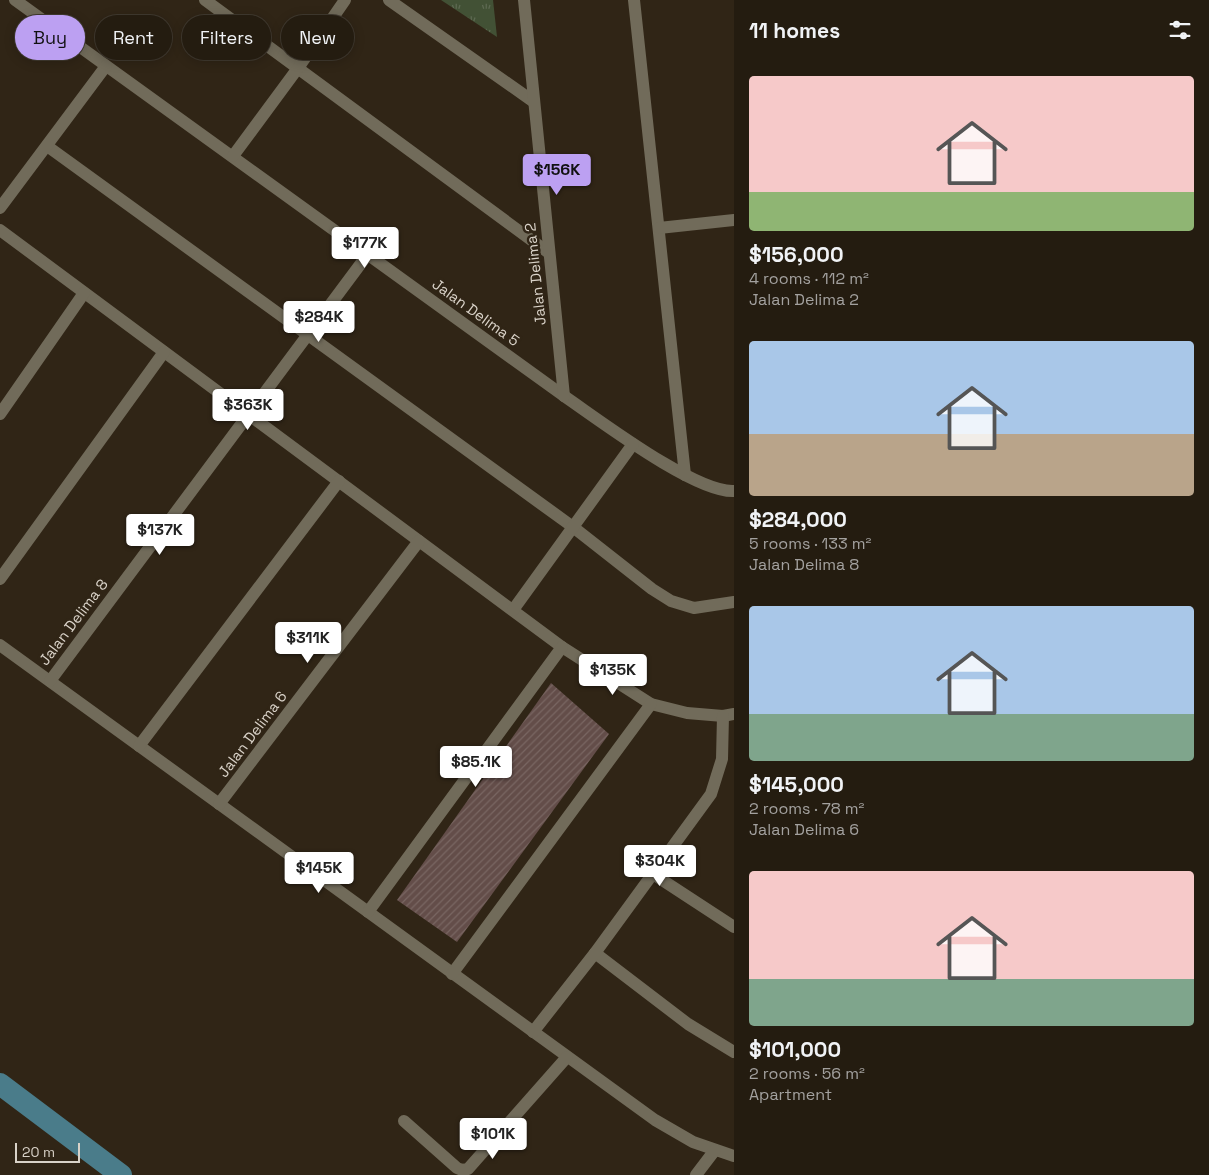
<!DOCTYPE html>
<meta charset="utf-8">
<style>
:root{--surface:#241c10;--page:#30291e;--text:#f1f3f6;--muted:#a3a19f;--line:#413a30;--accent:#bca0f2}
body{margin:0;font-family:"Space Grotesk",sans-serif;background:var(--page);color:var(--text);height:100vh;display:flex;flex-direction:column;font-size:19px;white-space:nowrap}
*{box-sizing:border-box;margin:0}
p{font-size:16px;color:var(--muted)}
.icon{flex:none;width:28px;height:28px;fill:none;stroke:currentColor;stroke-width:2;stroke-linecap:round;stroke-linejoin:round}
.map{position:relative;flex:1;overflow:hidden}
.drawer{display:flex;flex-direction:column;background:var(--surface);width:475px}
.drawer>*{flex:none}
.top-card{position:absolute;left:15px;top:15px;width:475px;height:45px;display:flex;gap:10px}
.scale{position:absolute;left:15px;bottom:12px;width:65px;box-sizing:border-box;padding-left:5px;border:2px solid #d9d2c8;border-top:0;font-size:14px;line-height:18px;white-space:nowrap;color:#d9d2c8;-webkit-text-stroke:4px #302516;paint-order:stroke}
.price{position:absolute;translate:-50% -42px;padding:0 11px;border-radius:5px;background:#fff;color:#222;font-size:16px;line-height:32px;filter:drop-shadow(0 1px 2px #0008)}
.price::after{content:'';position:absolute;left:50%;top:30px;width:15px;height:11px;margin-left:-8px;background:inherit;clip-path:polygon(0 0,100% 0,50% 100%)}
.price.selected{background:var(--accent);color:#111}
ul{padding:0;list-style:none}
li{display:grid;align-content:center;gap:10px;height:265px;padding:0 15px}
li span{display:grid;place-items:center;height:155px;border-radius:5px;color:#555}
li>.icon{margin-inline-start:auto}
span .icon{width:90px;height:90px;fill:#fffc;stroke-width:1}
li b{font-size:21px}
h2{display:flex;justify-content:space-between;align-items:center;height:60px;padding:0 15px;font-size:21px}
.chip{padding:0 18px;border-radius:22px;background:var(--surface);box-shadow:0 2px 12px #0003,0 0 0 1px var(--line);font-size:18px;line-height:45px}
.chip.selected{background:var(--accent);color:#111}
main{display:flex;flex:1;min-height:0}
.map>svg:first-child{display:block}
.grass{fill:url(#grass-tufts)}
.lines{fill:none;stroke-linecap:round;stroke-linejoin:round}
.canal{stroke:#4a7c8a;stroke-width:22}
.building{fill:url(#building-hatch)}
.minor{stroke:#716b5a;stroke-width:12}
.labels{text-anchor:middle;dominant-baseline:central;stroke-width:5;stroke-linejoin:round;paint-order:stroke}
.street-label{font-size:15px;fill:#d9d2c8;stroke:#302516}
</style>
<main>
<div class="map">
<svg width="734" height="1175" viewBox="0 0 734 1175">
<defs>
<pattern id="grass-tufts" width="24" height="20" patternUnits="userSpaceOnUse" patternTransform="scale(1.25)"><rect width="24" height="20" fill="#425135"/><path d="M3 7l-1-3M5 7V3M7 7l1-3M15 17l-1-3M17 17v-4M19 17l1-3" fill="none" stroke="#5d6951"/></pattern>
<pattern id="building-hatch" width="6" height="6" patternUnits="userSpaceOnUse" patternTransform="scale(1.25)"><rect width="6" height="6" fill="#634d49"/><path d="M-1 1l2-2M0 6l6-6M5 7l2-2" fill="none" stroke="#796662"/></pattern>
</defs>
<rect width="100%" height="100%" fill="#302516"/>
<!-- grass -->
<path class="grass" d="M441 0H493L497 37Z"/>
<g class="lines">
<!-- canal -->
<path class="canal" d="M0 1084 121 1175"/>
</g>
<!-- building -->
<path class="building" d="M551 683 609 734 457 942 397 900Z"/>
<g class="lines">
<!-- minor -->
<g class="minor">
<path d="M15 0 564 396C598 419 695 493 734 491"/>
<path d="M205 0 549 253"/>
<path d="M389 0 534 102"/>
<path d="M524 0 564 396"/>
<path d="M634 0 685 475"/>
<path d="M47 146 573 527 652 589 671 601 694 608 734 602"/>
<path d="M233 156 298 68 345 0"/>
<path d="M0 208 106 66"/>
<path d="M659 228 734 220"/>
<path d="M0 230 562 647 651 704 687 713 723 716 734 714"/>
<path d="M0 414 84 293"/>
<path d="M0 579 164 352"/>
<path d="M513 610 633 444"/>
<path d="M0 645 655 1120 693 1142 734 1156"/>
<path d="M50 681 368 254"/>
<path d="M139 746 339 481"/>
<path d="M219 804 419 541"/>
<path d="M653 874 734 927"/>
<path d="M368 912 562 647"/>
<path d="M595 953 688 1024 734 1052"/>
<path d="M452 974 651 704"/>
<path d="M533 1032 595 953 711 794 722 759 723 716"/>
<path d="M404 1121 457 1168 462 1170 468 1169 567 1057"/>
<path d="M696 1175 715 1150"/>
</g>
</g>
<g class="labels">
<!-- street labels -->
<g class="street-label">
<text transform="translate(535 274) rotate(-96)">Jalan Delima 2</text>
<text transform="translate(476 312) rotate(36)">Jalan Delima 5</text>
<text transform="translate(73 622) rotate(-53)">Jalan Delima 8</text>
<text transform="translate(252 734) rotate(-53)">Jalan Delima 6</text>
</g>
</g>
</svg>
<div class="scale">20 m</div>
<b class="price selected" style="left:557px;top:196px">$156K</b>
<b class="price" style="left:365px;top:269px">$177K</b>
<b class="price" style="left:319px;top:343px">$284K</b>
<b class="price" style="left:248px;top:431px">$363K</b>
<b class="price" style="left:160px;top:556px">$137K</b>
<b class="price" style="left:308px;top:664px">$311K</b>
<b class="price" style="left:613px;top:696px">$135K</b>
<b class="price" style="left:476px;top:788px">$85.1K</b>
<b class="price" style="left:660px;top:887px">$304K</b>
<b class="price" style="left:319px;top:894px">$145K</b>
<b class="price" style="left:493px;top:1160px">$101K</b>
<div class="top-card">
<a class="chip selected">Buy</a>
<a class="chip">Rent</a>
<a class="chip">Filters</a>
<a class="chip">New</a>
</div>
</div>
<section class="drawer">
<h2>11 homes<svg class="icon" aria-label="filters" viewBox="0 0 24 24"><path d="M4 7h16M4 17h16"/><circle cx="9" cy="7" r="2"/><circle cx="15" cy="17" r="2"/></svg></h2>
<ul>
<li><span style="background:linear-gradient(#f6c9c9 75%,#8fb573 0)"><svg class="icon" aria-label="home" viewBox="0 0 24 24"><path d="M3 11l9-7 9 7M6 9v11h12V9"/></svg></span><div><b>$156,000</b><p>4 rooms · 112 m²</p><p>Jalan Delima 2</p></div></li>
<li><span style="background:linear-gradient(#a9c7e8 60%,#b9a48a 0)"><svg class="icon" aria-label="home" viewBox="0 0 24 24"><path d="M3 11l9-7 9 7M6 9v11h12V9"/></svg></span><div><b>$284,000</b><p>5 rooms · 133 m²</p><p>Jalan Delima 8</p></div></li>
<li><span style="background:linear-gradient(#a9c7e8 70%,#7fa58c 0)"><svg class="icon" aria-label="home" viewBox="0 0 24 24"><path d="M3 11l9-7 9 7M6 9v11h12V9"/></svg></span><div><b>$145,000</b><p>2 rooms · 78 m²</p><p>Jalan Delima 6</p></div></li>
<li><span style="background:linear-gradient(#f6c9c9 70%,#7fa58c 0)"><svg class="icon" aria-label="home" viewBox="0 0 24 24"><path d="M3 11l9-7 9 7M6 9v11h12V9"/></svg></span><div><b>$101,000</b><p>2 rooms · 56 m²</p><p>Apartment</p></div></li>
</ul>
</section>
</main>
